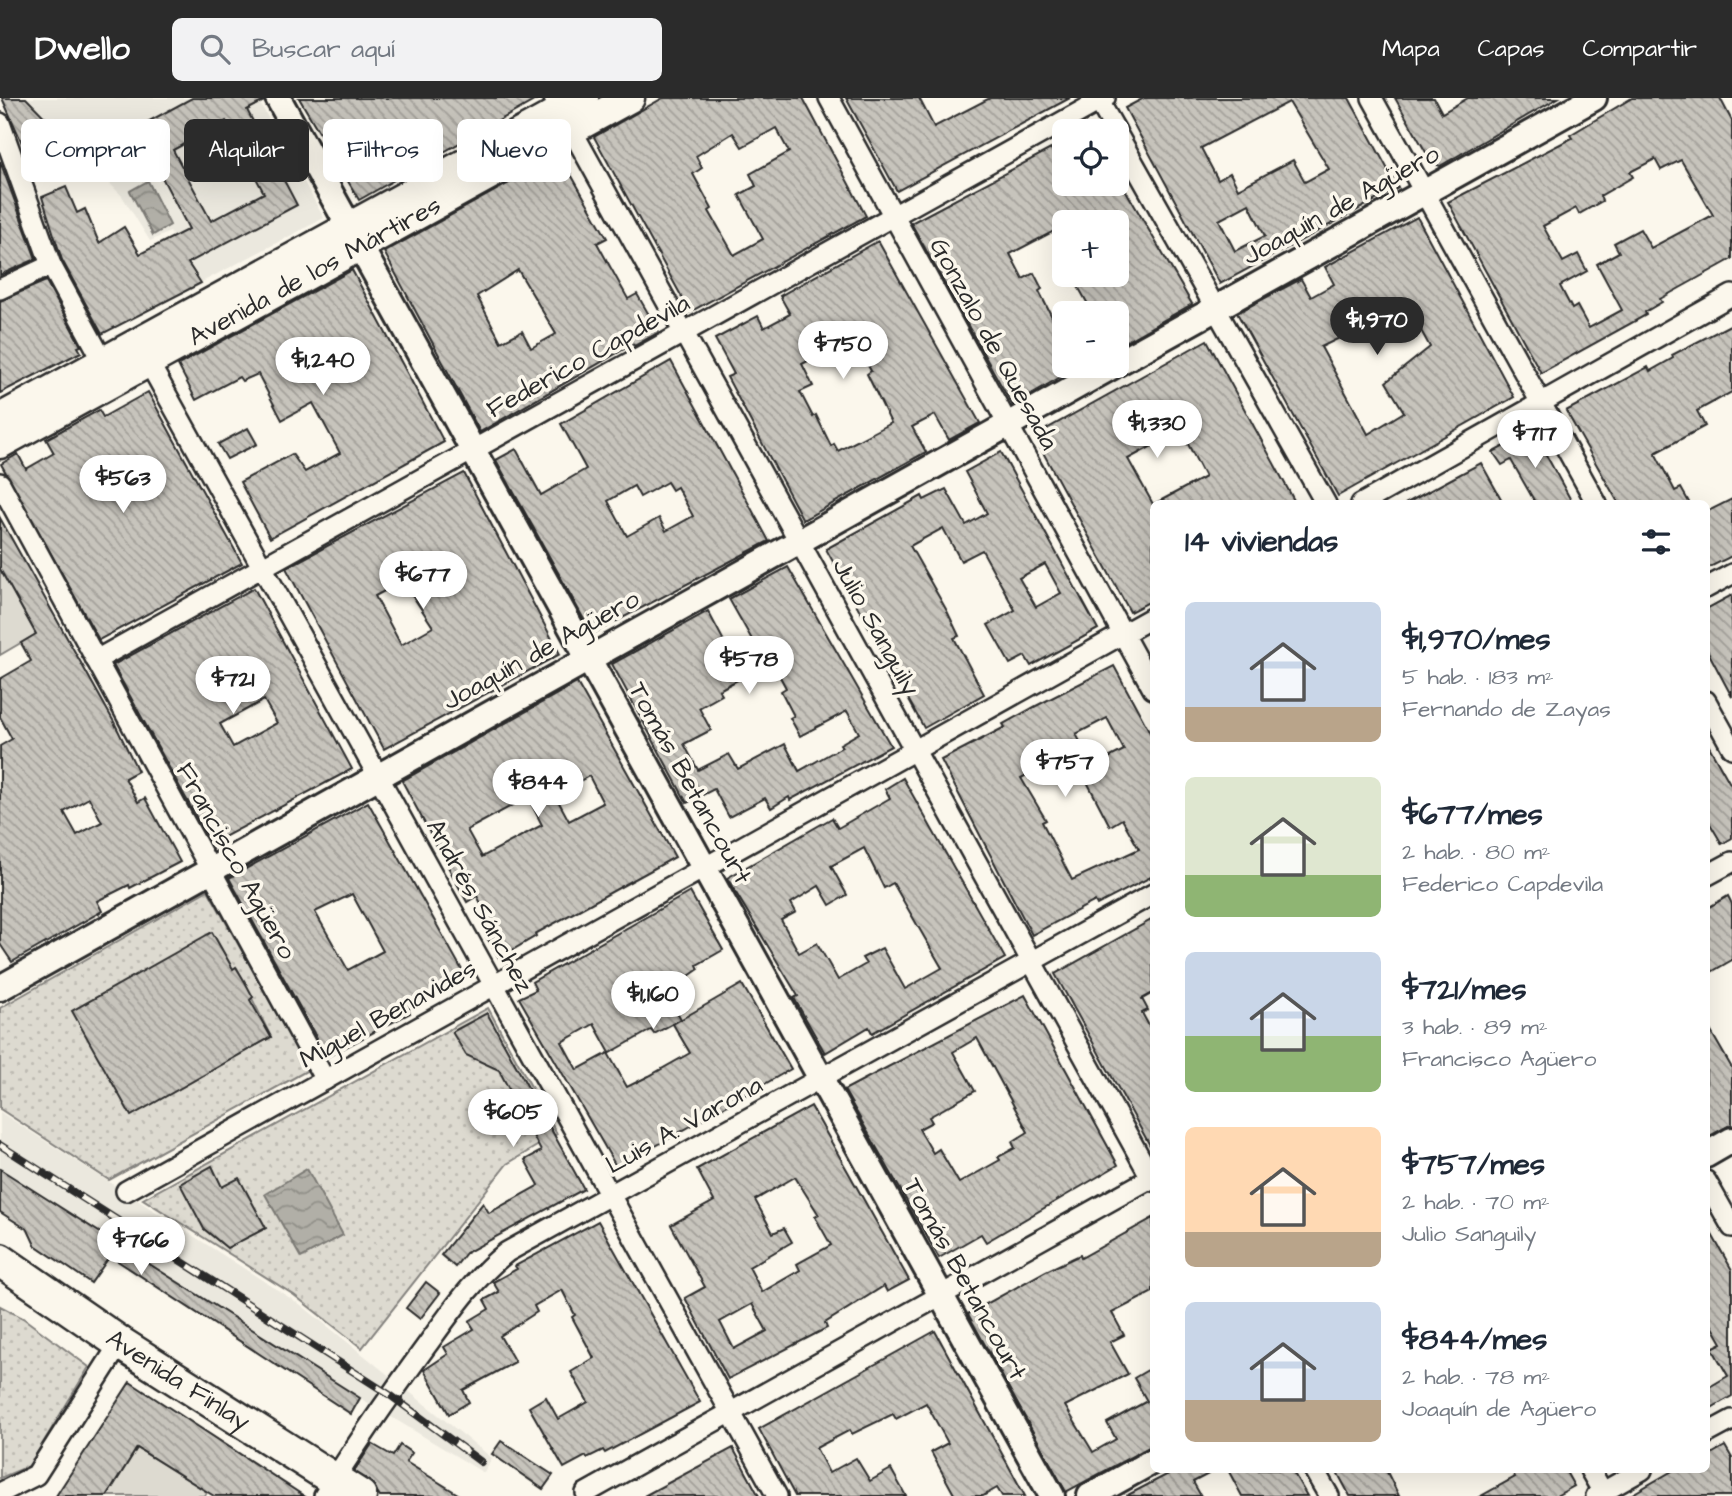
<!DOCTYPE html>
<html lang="es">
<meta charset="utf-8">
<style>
:root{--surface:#fff;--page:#f2f2f3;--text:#1f2937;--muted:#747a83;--accent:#2b2b2b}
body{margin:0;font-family:"Architects Daughter",sans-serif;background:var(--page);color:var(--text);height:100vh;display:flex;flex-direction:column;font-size:26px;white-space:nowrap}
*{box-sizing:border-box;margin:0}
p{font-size:23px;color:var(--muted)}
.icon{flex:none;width:38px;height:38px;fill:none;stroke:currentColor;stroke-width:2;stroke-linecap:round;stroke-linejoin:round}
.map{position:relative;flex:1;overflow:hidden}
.side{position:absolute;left:1150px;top:402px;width:560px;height:973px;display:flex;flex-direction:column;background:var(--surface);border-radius:10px;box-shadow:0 7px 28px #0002}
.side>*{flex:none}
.hud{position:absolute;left:21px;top:21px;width:665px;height:63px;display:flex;gap:14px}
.tools{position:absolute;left:1052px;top:21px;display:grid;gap:14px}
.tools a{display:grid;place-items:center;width:77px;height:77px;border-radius:10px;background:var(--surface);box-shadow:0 7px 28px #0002;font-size:35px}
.price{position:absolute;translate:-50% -60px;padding:0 16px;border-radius:24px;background:#fff;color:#222;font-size:23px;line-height:46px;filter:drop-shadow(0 2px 4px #0008)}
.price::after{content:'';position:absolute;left:50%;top:42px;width:21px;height:16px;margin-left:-10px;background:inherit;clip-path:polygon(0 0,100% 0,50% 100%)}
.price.on{background:var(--accent);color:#fff}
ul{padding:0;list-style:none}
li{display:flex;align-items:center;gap:21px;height:175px;padding:0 35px}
li span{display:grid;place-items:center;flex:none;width:196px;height:140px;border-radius:10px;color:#555}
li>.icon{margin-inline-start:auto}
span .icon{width:84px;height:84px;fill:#fffc;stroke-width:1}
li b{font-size:30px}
h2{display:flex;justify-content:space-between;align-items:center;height:84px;padding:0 35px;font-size:30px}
.pill{padding:0 24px;border-radius:10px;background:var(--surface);box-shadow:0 7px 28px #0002;font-size:24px;line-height:63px}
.pill.on{background:var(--accent);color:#fff}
header{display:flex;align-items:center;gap:42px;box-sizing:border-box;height:98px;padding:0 35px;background:var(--accent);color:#fff}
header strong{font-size:33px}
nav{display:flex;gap:38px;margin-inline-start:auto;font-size:24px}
.search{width:490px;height:63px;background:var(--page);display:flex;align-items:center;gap:18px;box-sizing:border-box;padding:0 24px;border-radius:10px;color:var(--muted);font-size:26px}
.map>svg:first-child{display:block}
.built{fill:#ebe8de}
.grass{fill:url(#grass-dots);stroke:#84827e;stroke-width:2;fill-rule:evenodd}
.garden{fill:#dddad0;stroke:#84827e;stroke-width:2}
.water{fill:url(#water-waves);stroke:#7b7a75;stroke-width:2}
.building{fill:url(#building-back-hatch);stroke:#2b2b2b;stroke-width:2;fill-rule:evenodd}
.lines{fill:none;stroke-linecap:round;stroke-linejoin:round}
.minor-casing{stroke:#2b2b2b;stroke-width:24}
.tertiary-casing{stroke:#2b2b2b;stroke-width:30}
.secondary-casing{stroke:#2b2b2b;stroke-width:33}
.primary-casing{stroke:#2b2b2b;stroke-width:37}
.minor{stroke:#fbf7ec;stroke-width:19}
.tertiary{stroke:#fbf7ec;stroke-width:24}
.secondary{stroke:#fbf7ec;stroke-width:28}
.primary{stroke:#fbf7ec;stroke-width:32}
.rail-casing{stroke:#2b2b2b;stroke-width:8}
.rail{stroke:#fbf7ec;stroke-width:5;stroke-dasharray:16;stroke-linecap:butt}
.labels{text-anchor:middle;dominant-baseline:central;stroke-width:7;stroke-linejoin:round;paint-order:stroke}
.street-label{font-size:26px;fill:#2b2b2b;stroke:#fbf7ec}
</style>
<header>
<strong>Dwello</strong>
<div class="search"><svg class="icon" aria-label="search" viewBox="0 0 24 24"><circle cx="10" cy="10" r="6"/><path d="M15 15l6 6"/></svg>Buscar aquí</div>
<nav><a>Mapa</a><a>Capas</a><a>Compartir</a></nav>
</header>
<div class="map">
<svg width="1732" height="1398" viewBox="0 0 1732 1398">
<defs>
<pattern id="grass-dots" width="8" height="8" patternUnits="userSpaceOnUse" patternTransform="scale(1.75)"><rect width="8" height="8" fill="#dddad0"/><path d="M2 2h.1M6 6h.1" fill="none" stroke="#bebbb3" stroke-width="1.8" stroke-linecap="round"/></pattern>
<pattern id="water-waves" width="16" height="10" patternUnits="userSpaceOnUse" patternTransform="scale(1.75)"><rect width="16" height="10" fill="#b1afa7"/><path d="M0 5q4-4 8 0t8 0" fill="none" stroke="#908f88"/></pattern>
<pattern id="building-back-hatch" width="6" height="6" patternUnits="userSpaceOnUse" patternTransform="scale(1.75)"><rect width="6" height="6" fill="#c7c4bc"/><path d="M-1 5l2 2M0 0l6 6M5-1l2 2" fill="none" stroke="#a29f99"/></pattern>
</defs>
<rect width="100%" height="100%" fill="#fbf7ec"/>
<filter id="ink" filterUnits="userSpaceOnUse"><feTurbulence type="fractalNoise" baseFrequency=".0143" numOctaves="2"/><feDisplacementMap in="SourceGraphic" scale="14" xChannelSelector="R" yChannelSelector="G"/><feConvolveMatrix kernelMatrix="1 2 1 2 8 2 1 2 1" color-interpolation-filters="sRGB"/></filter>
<g filter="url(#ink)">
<!-- built -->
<g class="built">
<path d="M26 0H257L324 120 202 184 170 134 150 143 122 98Z"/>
<path d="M0 1014 301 1207 492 1360 484 1375 360 1300 0 1071Z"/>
</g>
<!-- grass -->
<g class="grass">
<path d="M208 792 308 972 109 1082 0 1011V910ZM237 870 271 939 131 1018 233 871Z"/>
<path d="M488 910 557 1036 507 1066 362 1250 294 1197 143 1101Z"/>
<path d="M0 1208 23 1220 89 1269 29 1368 0 1380Z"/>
</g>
<!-- garden -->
<g class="garden">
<path d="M0 471 36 536 0 557Z"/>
<path d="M137 1350 207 1394 205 1398H107Z"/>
</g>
<!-- water -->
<g class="water">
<path d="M148 83 170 127 153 137 130 93Z"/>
<path d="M307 1071 343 1137 301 1160 265 1096Z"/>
</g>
<!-- building -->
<g class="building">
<path d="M2 0H26L69 44 31 65Z"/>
<path d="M192 0H263L264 3 247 12 297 107 188 165 201 185 102 236 62 162 42 99 66 89 77 115 85 111 99 145 124 129 140 156 189 131 153 62 120 80 103 48ZM226 23 264 95 211 123 173 52Z"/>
<path d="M299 0H539L359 102Z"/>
<path d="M663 0H803L866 118 690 214 594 39ZM776 30 789 54 750 76 756 88 739 97 763 141 734 157 709 113 712 111 693 76 702 70 696 58 733 35 742 49Z"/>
<path d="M846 0H919L934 29 990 0H1070L897 93Z"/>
<path d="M1144 0H1349L1398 90 1220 186 1125 10ZM1289 4 1329 71 1305 84 1293 62 1238 91 1230 75 1218 82 1201 50ZM1249 106 1265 138 1235 153 1219 122Z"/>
<path d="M1395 0H1434L1442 15 1468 0H1558L1440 68 1432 65Z"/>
<path d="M1632 0H1720L1732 23V161L1660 201 1662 204 1645 214 1646 217 1541 275 1448 104 1572 40 1570 37ZM1655 61 1661 72 1681 62 1713 117 1651 150 1640 131 1614 145 1619 154 1597 166 1622 212 1589 230 1577 208 1572 211 1560 188 1587 173 1578 156 1563 164 1543 128 1576 110 1579 116 1602 103 1600 98 1633 79 1630 74Z"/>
<path d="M1064 44V86H1122L1192 206 1116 249V215H1093L1076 185 1091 177H1116V124H1096L1091 114 1071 124H1064V128L1010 156 1023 181 1034 175 1042 191 1039 193 1058 231 1064 227V277L1012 307 911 125Z"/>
<path d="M560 57 607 140 597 145 628 201 637 196 659 234 634 248 633 246 480 334 384 154ZM518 172 556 236 531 250 522 233 501 244 477 198Z"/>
<path d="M0 63 36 161 0 177Z"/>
<path d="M1417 119 1514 299 1338 398 1237 215 1301 181 1311 199 1334 186 1325 169ZM1407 207 1430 249 1386 284 1404 314 1368 336 1321 249Z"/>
<path d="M878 143 980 325 949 342 935 317 912 329 926 354 803 422 727 279 734 276 715 241 758 218 764 230 790 216 780 198ZM853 240 871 273 867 276 891 325 838 353 834 346 831 348 816 317 813 319 800 294 813 288 802 266Z"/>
<path d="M352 172 444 344 270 440 240 384 292 356 305 374 340 355 313 305 282 322 258 276 242 283 239 279 196 302 178 267Z"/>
<path d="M46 183 81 248 78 249 81 254 0 295V203Z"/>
<path d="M1732 226V294L1697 313 1705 328 1655 355 1675 393 1681 390 1690 406H1619L1566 313 1648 269 1650 273 1673 260 1672 257Z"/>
<path d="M1207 242 1296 406H1154L1205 379 1175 321 1148 336 1154 347 1128 361 1153 406V502L1130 514 1034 338Z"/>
<path d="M671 263 769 443 592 536 496 362 516 351 541 397 586 371 561 326ZM667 384 672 392 677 389 693 418 666 433 659 420 627 438 608 403 634 388 640 399Z"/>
<path d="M148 294 242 465 99 542 1 366 18 356 26 371 54 355 46 341 99 312 103 319Z"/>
<path d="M248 330 257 346 227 361 218 346Z"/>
<path d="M1533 333 1573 406H1536L1511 362 1502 367 1493 354Z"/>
<path d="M1001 354 1098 531 1031 568 1025 558 1010 566 988 527 1015 512 982 452 961 463 943 430 910 448 947 513 959 538 954 540 984 596 924 630 826 451 922 398 924 402 946 391 966 427 987 415 965 374ZM1045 466 1061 495 1036 509 1019 480Z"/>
<path d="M1481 365 1504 406H1405L1453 380Z"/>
<path d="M464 375 560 556 384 651 286 470ZM403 483 433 529 401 547 375 498Z"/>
<path d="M1732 401V458L1706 471V414Z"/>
<path d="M0 420 114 624 138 673 125 680 138 704 145 700 180 764 130 790 129 787 97 803 102 813 12 864 0 846V648L12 641 0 619V581L31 563 21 545 36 536 0 471ZM89 700 102 724 77 737 64 714Z"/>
<path d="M788 469 891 648 790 702 789 699 771 710 765 700 729 719 714 691 687 705 612 566 708 513 743 579 719 592 722 597 699 610 711 632 684 646 698 672 729 656 738 671 785 646 799 673 842 649 840 646 859 635 847 613 800 638 790 620 794 618 781 593 786 590 765 551 759 554 729 501Z"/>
<path d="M254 490 352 671 211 746 113 567ZM264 602 277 625 233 649 220 626Z"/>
<path d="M1732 497V599L1706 550V511Z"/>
<path d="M1114 568 1153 640V778L1097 807 1095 803 1032 837 941 662 1005 629 1003 626 1036 608ZM1107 620 1124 652 1093 668 1076 636ZM1063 658 1076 682 1084 678 1110 728 1122 721 1139 751 1072 782 1042 724 1046 722 1021 680Z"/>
<path d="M577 585 675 759 535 836 536 838 499 860 486 838 496 833 477 798 467 804 402 683ZM589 678 603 705 569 723 555 697ZM528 699 542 727 482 759 467 732Z"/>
<path d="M1706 643 1732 689V740L1722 746 1706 719Z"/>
<path d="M903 680 1005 860 872 935 869 929 825 955 794 900 798 898 727 780 832 720 838 730 890 700 885 691ZM864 750 884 790 893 785 942 870 905 891 882 850 862 860 866 866 838 882 817 845 799 855 781 822 796 814 791 805 819 788 830 807 847 797 831 768Z"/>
<path d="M368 704 466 879 408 911 410 915 327 959 229 780ZM352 796 383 853 348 872 315 814Z"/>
<path d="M690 794 723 852 697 867 699 871 666 894 681 921 654 936 651 932 610 955 594 926 562 944 577 972 608 955 627 989 649 978 690 955 673 926 742 886 791 971 617 1070 519 900 536 892 532 884Z"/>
<path d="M1728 798 1732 806V862L1706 877V811Z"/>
<path d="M1153 821V895L1142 901 1148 912 1142 915 1153 935V1053L1055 876Z"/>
<path d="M212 834 233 871 236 869 245 884 253 899 250 902 271 939 131 1018 72 913Z"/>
<path d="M1025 897 1118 1067 986 1144 981 1136 939 1160 844 992ZM977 940 1028 1034 1012 1044 1015 1050 998 1059 1000 1062 959 1085 939 1051 933 1055 919 1031 932 1024 929 1019 975 993 953 954Z"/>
<path d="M487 915 584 1091 466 1155 455 1169 441 1157 483 1105 489 1115 539 1087 525 1062 541 1053 499 972 466 957 452 934Z"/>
<path d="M1706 925 1732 970V1026L1706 1040Z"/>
<path d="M811 1008 909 1182 887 1194 884 1188 825 1225 827 1230 728 1281 685 1200 705 1189 671 1127 714 1103 697 1071ZM795 1079 819 1117 815 1119 831 1147 797 1166 800 1172 762 1194 749 1169 792 1144 784 1130 773 1135 755 1102ZM752 1206 767 1233 734 1251 720 1224Z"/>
<path d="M212 1068 222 1089 239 1080 266 1130 227 1150 204 1131 180 1086Z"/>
<path d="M0 1071 360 1300 351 1316 110 1158 91 1185 35 1147 28 1132 0 1114Z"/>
<path d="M1153 1120V1194L1112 1215 1124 1237 1110 1244 1128 1276 1065 1308 1093 1354 1116 1341 1107 1325 1147 1303 1134 1280 1153 1269V1347L1066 1394 968 1216 1046 1173 1080 1157 1081 1160Z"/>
<path d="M598 1123 700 1304 605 1355 603 1352 587 1360 586 1358 564 1370 529 1309 546 1299 558 1321 588 1304 571 1274 594 1260 572 1219 575 1217 562 1192 534 1208 537 1214 500 1238 515 1264 463 1292 469 1304 449 1316 424 1272 448 1256 444 1249 474 1231 469 1223 489 1211 484 1202 499 1194 493 1184 517 1171 515 1168Z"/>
<path d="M1706 1126 1732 1172V1298L1706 1313V1291L1728 1278 1712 1250 1722 1245 1706 1217Z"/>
<path d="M426 1184 440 1195 420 1221 406 1210Z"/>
<path d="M935 1233 1025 1398H1002L997 1390 983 1398H955L931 1354 948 1345 926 1305 896 1321 893 1316 852 1336 850 1332 816 1350 829 1375 856 1360 870 1383 891 1371 906 1398H795L759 1331Z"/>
<path d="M130 1284 304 1398H214L137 1350 107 1398H56Z"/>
<path d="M501 1343 553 1377 543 1391 492 1356Z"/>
<path d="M372 1346 393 1358 400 1347 412 1355 406 1364 461 1398H380L370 1383 354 1373Z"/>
<path d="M1725 1348 1732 1360V1398H1629L1674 1372H1706V1359Z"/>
<path d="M733 1350 759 1398H644Z"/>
<path d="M1176 1372H1216L1193 1384 1201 1398H1126Z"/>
<path d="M1228 1372H1292L1307 1398H1242Z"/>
<path d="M1336 1372H1386L1399 1398H1350Z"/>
<path d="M1511 1372H1565L1574 1388 1556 1398H1481L1515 1379Z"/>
</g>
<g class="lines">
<!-- minor casing -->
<g class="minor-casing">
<g id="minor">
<path d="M554 0 1153 1083"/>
<path d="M829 0 1153 591"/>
<path d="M1097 0 1116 33"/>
<path d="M1372 0 1597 406"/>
<path d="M0 25 51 167 103 263"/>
<path d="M1116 34 1326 406"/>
<path d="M0 191 51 167"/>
<path d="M143 254 777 1398"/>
<path d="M0 385 325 982"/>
<path d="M1361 406 1732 197"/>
<path d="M1706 490 1732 476"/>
<path d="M96 562 1105 0"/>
<path d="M1706 603 1732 650"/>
<path d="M1706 778 1732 764"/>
<path d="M1706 1083 1732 1129"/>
<path d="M126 1093 1153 519"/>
<path d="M1706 1336 1732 1322"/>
<path d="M1314 1372 1329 1398"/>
<path d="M1590 1372 1605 1398"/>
<path d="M0 1395 36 1377 120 1245"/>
<path d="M586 1395 1153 1079"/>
<path d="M324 1398C356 1346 391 1296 427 1247 451 1214 474 1180 507 1154L1153 796"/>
<path d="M1596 1398 1642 1372"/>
</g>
</g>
<!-- tertiary casing -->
<g class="tertiary-casing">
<g id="tertiary">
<path d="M278 0 1052 1398"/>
<path d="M1116 266 1594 0"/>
<path d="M0 890 1113 268"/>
<path d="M1706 1057 1732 1042"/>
<path d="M1090 1398 1153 1363"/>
</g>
</g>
<!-- secondary casing -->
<g class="secondary-casing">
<g id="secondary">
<path d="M0 320 584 0"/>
<path id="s1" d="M0 346 630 0"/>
</g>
</g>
<!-- primary casing -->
<g class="primary-casing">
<g id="primary">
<path id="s2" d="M0 1162 120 1245 360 1398"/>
</g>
</g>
<!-- minor -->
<use href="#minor" class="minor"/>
<!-- tertiary -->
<use href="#tertiary" class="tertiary"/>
<!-- secondary -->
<use href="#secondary" class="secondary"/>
<!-- primary -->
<use href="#primary" class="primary"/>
<!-- rail casing -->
<g class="rail-casing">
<path id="rail" d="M0 1047 390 1297 481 1364"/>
</g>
<!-- rail -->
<use href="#rail" class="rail"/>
</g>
</g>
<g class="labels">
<!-- street labels -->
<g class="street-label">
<text transform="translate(1341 107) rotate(-29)">Joaquín de Agüero</text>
<text stroke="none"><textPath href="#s1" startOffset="359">Avenida de los Mártires</textPath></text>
<text transform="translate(994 246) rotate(61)">Gonzalo de Quesada</text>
<text transform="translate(588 258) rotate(-29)">Federico Capdevila</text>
<text transform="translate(876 529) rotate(61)">Julio Sanguily</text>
<text transform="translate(541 552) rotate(-29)">Joaquín de Agüero</text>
<text transform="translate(690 685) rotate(61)">Tomás Betancourt</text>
<text transform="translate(236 763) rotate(61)">Francisco Agüero</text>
<text transform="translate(480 808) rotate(61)">Andrés Sánchez</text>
<text transform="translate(388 916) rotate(-29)">Miguel Benavides</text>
<text transform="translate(684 1027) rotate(-29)">Luis A. Varona</text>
<text transform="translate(965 1181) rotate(61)">Tomás Betancourt</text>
<text stroke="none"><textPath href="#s2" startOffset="215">Avenida Finlay</textPath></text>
</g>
</g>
</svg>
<div class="tools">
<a><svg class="icon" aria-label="locate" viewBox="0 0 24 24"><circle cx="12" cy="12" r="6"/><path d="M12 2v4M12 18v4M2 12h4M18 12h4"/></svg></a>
<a>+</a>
<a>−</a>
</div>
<b class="price on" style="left:1377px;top:259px">$1,970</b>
<b class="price" style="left:843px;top:283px">$750</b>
<b class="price" style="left:323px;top:299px">$1,240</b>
<b class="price" style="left:1157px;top:362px">$1,330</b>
<b class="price" style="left:1535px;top:372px">$717</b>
<b class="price" style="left:123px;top:417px">$563</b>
<b class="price" style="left:423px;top:513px">$677</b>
<b class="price" style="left:749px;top:598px">$578</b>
<b class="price" style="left:233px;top:618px">$721</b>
<b class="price" style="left:1065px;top:701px">$757</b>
<b class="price" style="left:538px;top:721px">$844</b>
<b class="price" style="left:653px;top:933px">$1,160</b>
<b class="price" style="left:513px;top:1051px">$605</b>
<b class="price" style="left:141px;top:1179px">$766</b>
<div class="hud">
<a class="pill">Comprar</a>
<a class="pill on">Alquilar</a>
<a class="pill">Filtros</a>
<a class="pill">Nuevo</a>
</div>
<section class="side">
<h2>14 viviendas<svg class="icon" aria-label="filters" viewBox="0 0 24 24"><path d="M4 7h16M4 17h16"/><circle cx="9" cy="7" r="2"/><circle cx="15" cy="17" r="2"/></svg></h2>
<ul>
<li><span style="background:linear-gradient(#c9d6e8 75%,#b9a48a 0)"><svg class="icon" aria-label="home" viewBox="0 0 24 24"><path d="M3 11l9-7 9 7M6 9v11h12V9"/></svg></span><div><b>$1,970/mes</b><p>5 hab. · 183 m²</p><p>Fernando de Zayas</p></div></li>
<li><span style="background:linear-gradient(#dfe7d0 70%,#8fb573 0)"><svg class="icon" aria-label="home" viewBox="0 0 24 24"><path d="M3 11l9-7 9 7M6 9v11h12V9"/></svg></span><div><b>$677/mes</b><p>2 hab. · 80 m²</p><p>Federico Capdevila</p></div></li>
<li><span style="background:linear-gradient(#c9d6e8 60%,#8fb573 0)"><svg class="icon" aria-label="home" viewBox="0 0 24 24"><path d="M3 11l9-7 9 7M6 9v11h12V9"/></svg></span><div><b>$721/mes</b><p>3 hab. · 89 m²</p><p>Francisco Agüero</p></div></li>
<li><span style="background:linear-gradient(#ffd9b3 75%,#b9a48a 0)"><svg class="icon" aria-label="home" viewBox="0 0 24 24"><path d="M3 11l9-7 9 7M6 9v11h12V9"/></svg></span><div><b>$757/mes</b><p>2 hab. · 70 m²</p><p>Julio Sanguily</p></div></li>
<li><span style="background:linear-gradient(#c9d6e8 70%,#b9a48a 0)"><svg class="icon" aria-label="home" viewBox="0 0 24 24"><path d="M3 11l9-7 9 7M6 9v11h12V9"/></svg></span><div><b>$844/mes</b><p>2 hab. · 78 m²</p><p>Joaquín de Agüero</p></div></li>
</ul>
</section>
</div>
